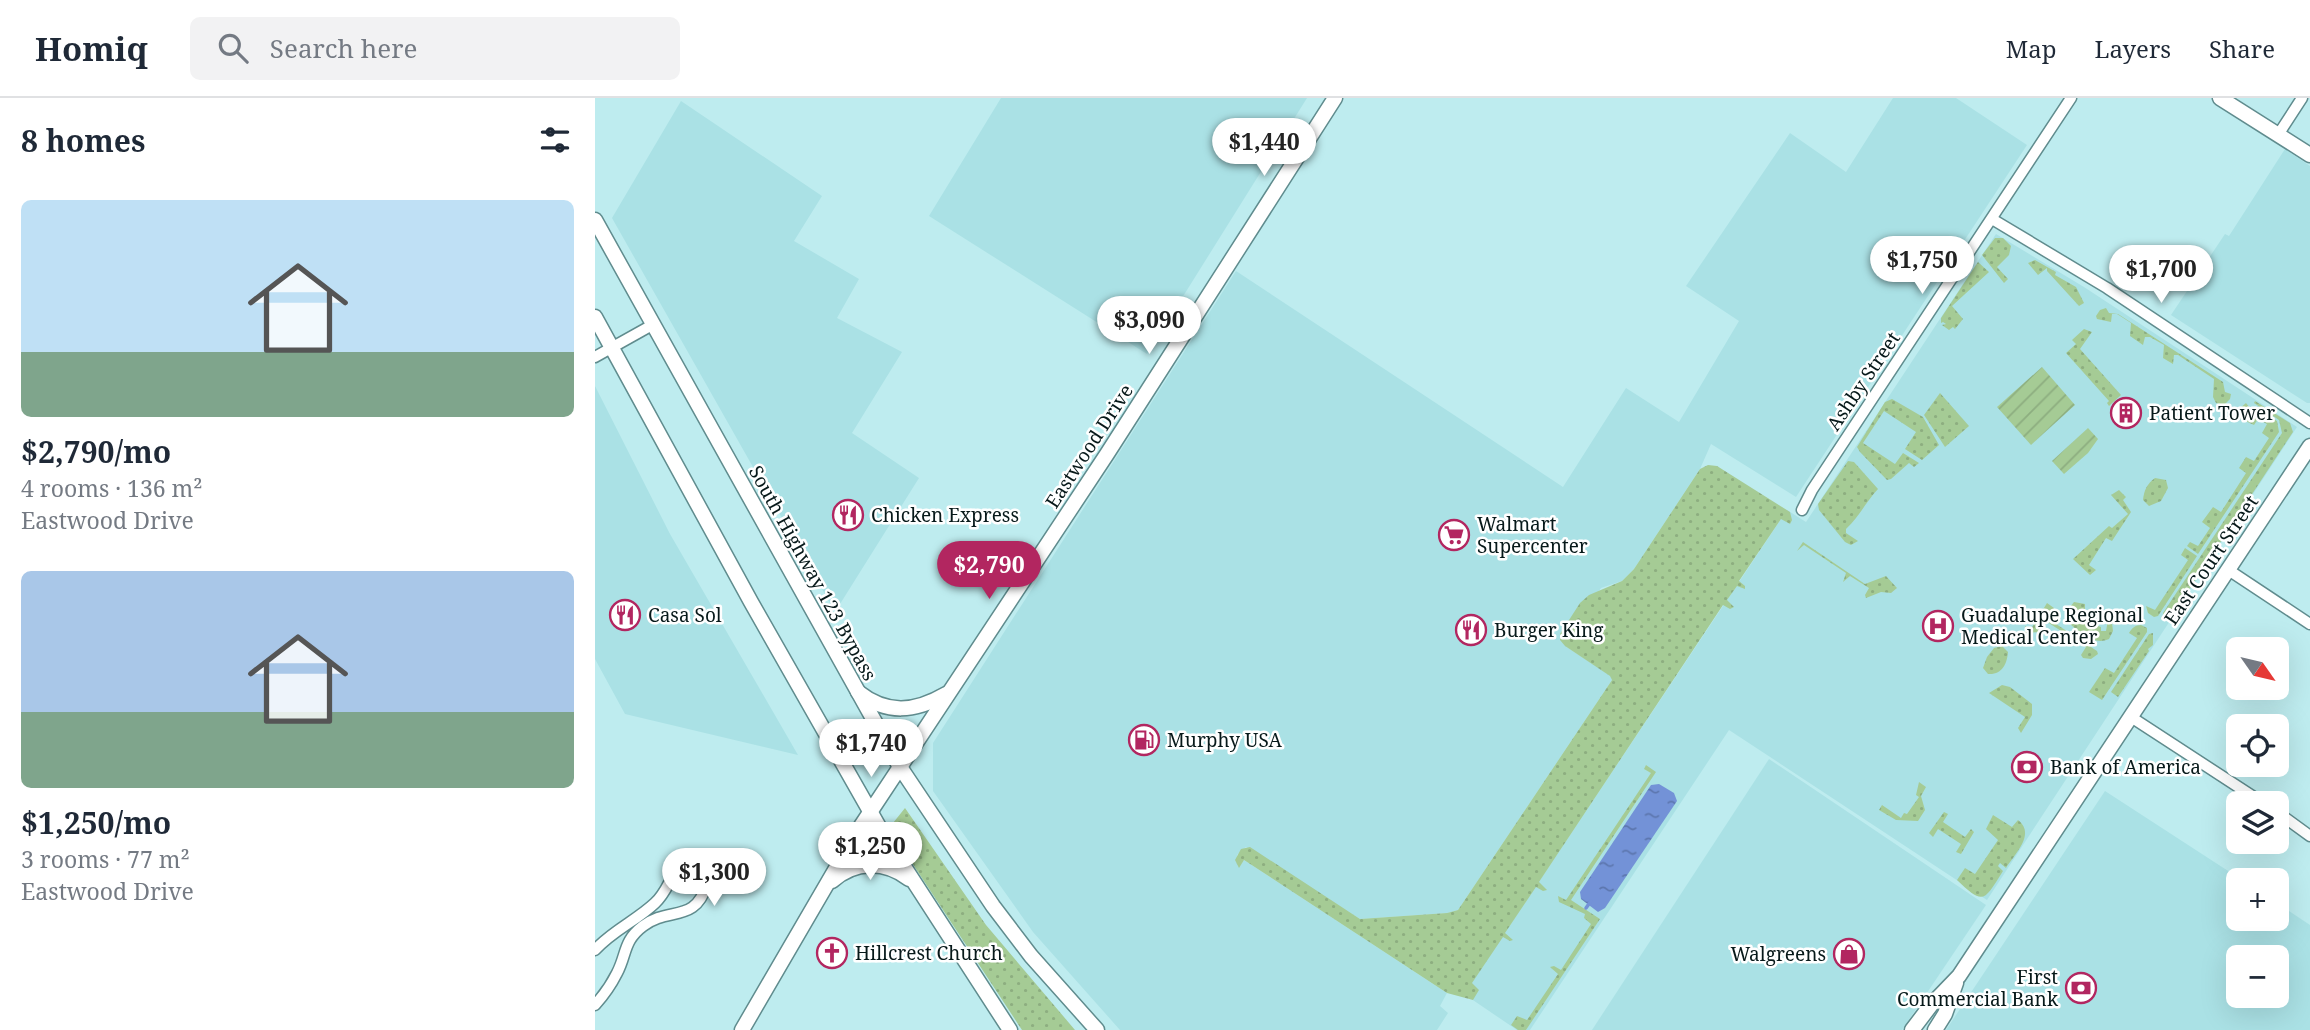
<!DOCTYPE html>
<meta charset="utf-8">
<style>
:root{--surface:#fff;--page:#f2f2f3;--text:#1f2937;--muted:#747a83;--line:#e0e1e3;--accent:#b22660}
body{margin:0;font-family:"Noto Serif",serif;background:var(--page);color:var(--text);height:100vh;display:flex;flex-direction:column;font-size:26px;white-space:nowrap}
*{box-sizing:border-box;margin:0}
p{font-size:23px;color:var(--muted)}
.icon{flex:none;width:38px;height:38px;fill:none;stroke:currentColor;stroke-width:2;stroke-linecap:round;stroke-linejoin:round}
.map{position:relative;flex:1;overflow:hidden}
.panel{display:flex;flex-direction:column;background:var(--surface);width:595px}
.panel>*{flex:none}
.needle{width:46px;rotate:124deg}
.fabs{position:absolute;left:1631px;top:539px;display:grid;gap:14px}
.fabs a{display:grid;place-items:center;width:63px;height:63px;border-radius:10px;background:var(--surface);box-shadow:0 7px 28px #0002;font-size:35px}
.price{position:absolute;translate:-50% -60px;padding:0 16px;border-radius:24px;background:#fff;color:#222;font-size:23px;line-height:46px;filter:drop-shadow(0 2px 4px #0008)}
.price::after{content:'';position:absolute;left:50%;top:42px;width:21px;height:16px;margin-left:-10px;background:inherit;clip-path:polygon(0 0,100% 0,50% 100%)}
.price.current{background:var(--accent);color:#fff}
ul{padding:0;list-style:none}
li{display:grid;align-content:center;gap:14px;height:371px;padding:0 21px}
li span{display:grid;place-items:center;height:217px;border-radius:10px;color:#555}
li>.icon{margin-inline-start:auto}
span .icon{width:126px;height:126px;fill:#fffc;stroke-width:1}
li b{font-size:30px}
h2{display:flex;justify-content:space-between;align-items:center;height:84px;padding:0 21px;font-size:30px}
header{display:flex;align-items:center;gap:42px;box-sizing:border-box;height:98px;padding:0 35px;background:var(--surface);border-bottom:2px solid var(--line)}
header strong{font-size:33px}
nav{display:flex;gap:38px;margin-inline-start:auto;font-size:24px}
.search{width:490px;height:63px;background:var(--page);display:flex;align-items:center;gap:18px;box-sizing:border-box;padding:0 24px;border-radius:10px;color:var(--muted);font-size:26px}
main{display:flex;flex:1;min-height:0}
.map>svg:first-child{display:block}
.built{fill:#aae1e5;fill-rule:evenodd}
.grass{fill:url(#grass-dots)}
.garden{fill:url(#garden-furrows)}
.water{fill:url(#water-ripples)}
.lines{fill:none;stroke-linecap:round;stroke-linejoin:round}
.stream{stroke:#7392d7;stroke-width:3.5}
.minor-casing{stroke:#608c8e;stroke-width:13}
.major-casing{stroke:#608c8e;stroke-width:17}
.minor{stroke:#fff;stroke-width:10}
.major{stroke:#fff;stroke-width:14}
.labels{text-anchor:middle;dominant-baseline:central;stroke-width:5;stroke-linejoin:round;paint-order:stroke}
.street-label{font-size:19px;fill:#07191a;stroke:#fff}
.poi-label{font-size:19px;fill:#07191a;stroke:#fff;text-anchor:start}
</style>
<header>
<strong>Homiq</strong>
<div class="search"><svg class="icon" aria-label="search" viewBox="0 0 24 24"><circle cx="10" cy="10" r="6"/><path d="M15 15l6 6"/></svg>Search here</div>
<nav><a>Map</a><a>Layers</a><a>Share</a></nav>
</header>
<main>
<section class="panel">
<h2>8 homes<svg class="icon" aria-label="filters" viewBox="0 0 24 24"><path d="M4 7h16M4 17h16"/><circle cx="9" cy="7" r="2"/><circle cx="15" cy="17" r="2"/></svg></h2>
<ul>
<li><span style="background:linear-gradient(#bfe0f5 70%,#7fa58c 0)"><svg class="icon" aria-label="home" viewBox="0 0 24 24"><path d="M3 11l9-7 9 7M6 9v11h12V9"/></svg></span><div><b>$2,790/mo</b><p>4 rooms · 136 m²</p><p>Eastwood Drive</p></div></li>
<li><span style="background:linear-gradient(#a9c7e8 65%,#7fa58c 0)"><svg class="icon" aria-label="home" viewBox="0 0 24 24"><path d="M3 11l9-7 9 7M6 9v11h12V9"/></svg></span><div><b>$1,250/mo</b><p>3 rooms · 77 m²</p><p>Eastwood Drive</p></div></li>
</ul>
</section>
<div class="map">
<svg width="1715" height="932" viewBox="0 0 1715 932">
<defs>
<pattern id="grass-dots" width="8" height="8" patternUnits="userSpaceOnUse" patternTransform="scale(1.75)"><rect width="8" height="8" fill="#a5cb95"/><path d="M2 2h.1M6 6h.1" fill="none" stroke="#8dae80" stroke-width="1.8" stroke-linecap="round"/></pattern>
<pattern id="garden-furrows" width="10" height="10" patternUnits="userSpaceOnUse" patternTransform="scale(1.75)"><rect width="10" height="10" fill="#a5cb95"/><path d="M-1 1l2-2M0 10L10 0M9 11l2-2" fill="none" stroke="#8dae80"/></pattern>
<pattern id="water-ripples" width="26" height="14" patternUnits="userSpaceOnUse" patternTransform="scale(1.75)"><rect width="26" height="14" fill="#7392d7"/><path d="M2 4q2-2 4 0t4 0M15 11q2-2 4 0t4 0" fill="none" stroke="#5c76ae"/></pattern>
</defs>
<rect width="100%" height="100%" fill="#beecef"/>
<!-- built -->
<g class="built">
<path d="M406 0H712L552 256 334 118Z"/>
<path d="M1298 0H1361L1432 47 1201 399 1116 346 1105 371 1039 471 1027 483 1006 490 970 548 1016 578 1017 582 863 812 852 815 765 821 651 749 642 757 644 769 649 762 852 895 845 908 853 915 842 932H525L438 834 338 693V645L641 173 968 389 1031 290 1084 324 1144 223 1091 188 1195 35 1251 74Z"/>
<path d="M86 3 227 98 199 143 264 181 242 220 307 254 257 335 324 380 240 514 17 120Z"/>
<path d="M1690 51 1715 68V305H1712L1576 217 1630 136 1634 138Z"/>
<path d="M1401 136 1489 189 1702 329 1392 802 1134 632 935 932H922L869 896 1192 412 1211 424Z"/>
<path d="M0 288 75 436 203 657 30 616 0 561Z"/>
<path d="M1174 661 1391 807 1307 932H997Z"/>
<path d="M1510 693 1647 782H1643V821H1682V805L1715 827V932H1351ZM1643 859H1682V898H1643Z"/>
</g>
<!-- grass -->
<g class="grass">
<path d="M1400 140H1408L1416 148 1414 157 1402 169 1413 181 1409 185 1387 157Z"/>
<path d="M1440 162 1461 174 1460 177 1481 189 1489 205 1484 208 1452 173V170L1443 177 1433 165Z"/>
<path d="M1383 164 1394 174 1357 208 1368 221 1360 231 1358 229 1354 232 1347 227 1351 226 1348 224 1346 225V220Z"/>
<path d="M1511 210 1514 215 1523 216 1628 284 1630 294 1636 296 1635 301 1629 307 1621 305 1618 299 1619 281 1583 257H1579L1578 266 1568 260 1569 247 1555 239H1550L1548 247 1535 238 1536 225 1522 216H1517L1516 224 1502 221 1501 218 1505 212Z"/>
<path d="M1489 231 1497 234 1485 251 1526 297 1514 308 1512 305 1514 303 1471 255 1481 246 1477 242Z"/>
<path d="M1345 295 1374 328 1350 349 1329 317Z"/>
<path d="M1297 301 1328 319 1344 347 1327 362 1310 351 1321 334 1289 313 1268 345 1300 366 1308 355 1324 365 1319 369 1314 365 1296 381 1292 382 1265 354 1262 349 1290 304Z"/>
<path d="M1660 303 1695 325 1698 334 1578 516 1566 522V520L1569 519 1568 515 1687 335 1684 322 1659 305Z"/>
<path d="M1651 305 1655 310 1659 309 1682 323 1684 334 1603 456 1592 448 1595 444 1603 448 1615 430 1607 424 1618 409 1626 414 1651 375 1644 370 1651 359 1659 363 1674 340 1667 335 1672 326 1663 321 1659 327 1644 320V311Z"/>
<path d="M1253 363 1259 364 1283 391C1270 405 1265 418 1251 431V435L1263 443 1256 447 1250 444 1224 412 1223 406Z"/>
<path d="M1113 367 1122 368 1195 414 1197 422 1195 426 1186 421 1144 483 1150 488V491L1142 488 1132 502 1139 509 1135 511 1128 507 944 784 952 792 948 793 941 789 910 835 918 842 915 843 908 839 877 885 884 892 878 902 852 895 649 762 644 770 640 762 646 751 655 749 765 821 852 815 863 812 1017 582 1015 578 970 548 965 542V536L985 505 994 497 1027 483 1039 471 1105 371Z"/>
<path d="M1560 380 1571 382 1573 390 1566 403 1554 408 1548 402C1549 392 1552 386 1560 380Z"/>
<path d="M1524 392 1531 399 1528 402 1536 414 1517 443 1511 440 1494 467 1501 472 1495 477 1478 461 1514 428 1517 430 1533 416 1516 397Z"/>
<path d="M1208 444 1270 486 1291 478 1302 490 1296 495 1286 494 1271 500 1270 497 1274 490 1255 478 1248 484 1251 475 1209 447 1202 453Z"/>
<path d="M1590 450 1602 458 1563 518 1559 519 1553 515 1551 508 1560 512 1593 462 1586 457Z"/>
<path d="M1479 504 1490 506V521L1495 522V525L1506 529V533H1511L1513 522 1517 525 1518 533 1514 541C1499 548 1484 534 1473 524L1471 514Z"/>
<path d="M1452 505 1459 510 1455 516 1458 524 1502 553 1503 556 1496 561 1488 560 1486 557 1491 549 1446 520 1440 528 1446 532 1445 534 1430 535V528L1436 531Z"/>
<path d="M1546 527 1552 530V534L1507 602 1494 594 1510 570 1519 575 1542 540 1534 535C1537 530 1540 527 1546 527Z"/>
<path d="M1558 535V547L1553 551 1554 553 1523 599 1516 594 1554 536Z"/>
<path d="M1407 548 1413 554C1412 566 1407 577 1393 576L1388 570 1392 559 1399 550Z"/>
<path d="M1407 587 1415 589 1437 606V617L1426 635 1423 630 1430 619 1394 595Z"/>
<path d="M1051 667 1061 674 976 802 1005 821 931 932H923L916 927 922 918 932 922 963 876 955 869 959 868 966 872 996 826 989 820 990 816 964 804 963 798 971 802 1056 675 1049 671Z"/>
<path d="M1324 684 1331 689 1326 698 1330 712 1323 723 1301 722 1284 712 1287 707 1306 720 1309 715 1312 716 1324 699 1321 697Z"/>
<path d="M310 710 391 827 480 932H427L294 730Z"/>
<path d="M1349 714 1353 716 1348 724 1370 739 1376 731 1379 734 1366 756 1361 754 1366 746 1343 731 1338 739 1334 735Z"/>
<path d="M1398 717 1417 729 1423 722C1441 736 1420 756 1411 770L1405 765 1403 768 1408 773C1389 803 1389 808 1362 782L1370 770 1380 776 1403 742 1391 731Z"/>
</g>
<!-- garden -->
<g class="garden">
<path d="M1447 269 1480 307 1436 347 1402 309Z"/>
<path d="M1493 330 1503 341 1493 355 1469 376 1457 363Z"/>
</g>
<!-- water -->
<path class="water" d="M1064 686 1079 695 1082 703 1010 810 1003 814 986 801 985 794 1056 687Z"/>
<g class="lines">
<!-- stream -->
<path class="stream" d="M991 810 996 803"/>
<!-- minor casing -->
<g class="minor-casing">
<g id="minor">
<path d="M1683 37 1707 0"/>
<path d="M1397 121 1512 190 1715 325"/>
<path d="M0 259 59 226"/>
<path d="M1207 412 1217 392 1476 0"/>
<path d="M1632 471 1715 526"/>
<path d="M1536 619 1668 705"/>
<path d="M1682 714 1715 738"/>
<path d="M0 852C18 832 41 823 60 805 72 794 74 781 84 769 99 768 105 773 112 786 100 826 74 808 48 828 28 843 32 856 22 875 16 887 9 897 0 907"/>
</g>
</g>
<!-- major casing -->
<g class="major-casing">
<g id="major">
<path d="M1625 0 1715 57"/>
<path d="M0 122 305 669 398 808 436 858 502 932"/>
<path d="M0 219 156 504 288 736 415 932"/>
<path d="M263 594C292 617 320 614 351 596"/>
<path d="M237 783C260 763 289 762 314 781"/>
<path d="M147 932 264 731 512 356 740 0"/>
<path d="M1317 932 1336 907 1364 878 1715 348"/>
<path d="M1340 932 1350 916 1361 885"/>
</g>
</g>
<!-- minor -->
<use href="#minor" class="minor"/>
<!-- major -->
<use href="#major" class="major"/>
</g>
<!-- icons -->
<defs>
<g id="building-ring" transform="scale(1.575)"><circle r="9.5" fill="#fff" stroke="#b22660" stroke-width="1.5"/><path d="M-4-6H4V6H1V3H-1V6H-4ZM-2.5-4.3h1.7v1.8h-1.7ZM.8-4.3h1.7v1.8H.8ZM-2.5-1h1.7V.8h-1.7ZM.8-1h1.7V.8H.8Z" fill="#b22660"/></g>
<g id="restaurant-ring" transform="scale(1.575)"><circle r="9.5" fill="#fff" stroke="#b22660" stroke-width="1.5"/><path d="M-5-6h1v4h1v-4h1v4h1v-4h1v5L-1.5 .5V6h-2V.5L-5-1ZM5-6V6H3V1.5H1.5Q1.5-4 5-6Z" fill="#b22660"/></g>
<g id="supermarket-ring" transform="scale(1.575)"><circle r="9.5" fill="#fff" stroke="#b22660" stroke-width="1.5"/><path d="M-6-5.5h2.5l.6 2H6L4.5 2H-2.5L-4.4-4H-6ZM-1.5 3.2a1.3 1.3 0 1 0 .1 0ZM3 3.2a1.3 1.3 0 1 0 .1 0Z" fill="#b22660"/></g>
<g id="hospital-ring" transform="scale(1.575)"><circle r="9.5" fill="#fff" stroke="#b22660" stroke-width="1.5"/><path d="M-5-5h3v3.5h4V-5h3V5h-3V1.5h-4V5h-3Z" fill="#b22660"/></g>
<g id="fuel-ring" transform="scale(1.575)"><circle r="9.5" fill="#fff" stroke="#b22660" stroke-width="1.5"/><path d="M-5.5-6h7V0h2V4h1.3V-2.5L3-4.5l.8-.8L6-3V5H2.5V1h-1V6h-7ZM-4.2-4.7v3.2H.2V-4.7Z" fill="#b22660"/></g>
<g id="bank-ring" transform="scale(1.575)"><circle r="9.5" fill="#fff" stroke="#b22660" stroke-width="1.5"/><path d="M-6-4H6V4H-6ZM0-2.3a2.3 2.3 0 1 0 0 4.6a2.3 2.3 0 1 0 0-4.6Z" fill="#b22660"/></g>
<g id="church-ring" transform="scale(1.575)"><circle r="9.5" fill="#fff" stroke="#b22660" stroke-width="1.5"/><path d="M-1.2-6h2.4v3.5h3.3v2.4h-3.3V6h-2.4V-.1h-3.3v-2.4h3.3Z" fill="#b22660"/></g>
<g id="shop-ring" transform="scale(1.575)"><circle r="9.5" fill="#fff" stroke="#b22660" stroke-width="1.5"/><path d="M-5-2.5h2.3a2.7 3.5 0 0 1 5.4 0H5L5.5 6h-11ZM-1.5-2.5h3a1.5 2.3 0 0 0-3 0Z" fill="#b22660"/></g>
</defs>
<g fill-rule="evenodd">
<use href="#building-ring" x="1531" y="315"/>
<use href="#restaurant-ring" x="253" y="417"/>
<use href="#supermarket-ring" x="859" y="437"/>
<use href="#restaurant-ring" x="30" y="517"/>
<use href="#hospital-ring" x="1343" y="528"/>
<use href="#restaurant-ring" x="876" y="532"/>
<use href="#fuel-ring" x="549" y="642"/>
<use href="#bank-ring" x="1432" y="669"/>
<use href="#church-ring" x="237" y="855"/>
<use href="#shop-ring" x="1254" y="856"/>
<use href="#bank-ring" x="1486" y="890"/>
</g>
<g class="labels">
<!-- street labels -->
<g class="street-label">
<text transform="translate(1268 283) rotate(-56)">Ashby Street</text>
<text transform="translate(494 348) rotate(-57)">Eastwood Drive</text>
<text transform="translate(1616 462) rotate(-56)">East Court Street</text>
<text transform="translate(218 475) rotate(61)">South Highway 123 Bypass</text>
</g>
<!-- poi labels -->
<g class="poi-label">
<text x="1554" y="315">Patient Tower</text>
<text x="276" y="417">Chicken Express</text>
<text x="882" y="426">Walmart<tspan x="882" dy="22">Supercenter</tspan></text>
<text x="53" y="517">Casa Sol</text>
<text x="1366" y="517">Guadalupe Regional<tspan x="1366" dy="22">Medical Center</tspan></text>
<text x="899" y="532">Burger King</text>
<text x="572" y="642">Murphy USA</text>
<text x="1455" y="669">Bank of America</text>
<text x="260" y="855">Hillcrest Church</text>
<text x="1231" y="856" text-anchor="end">Walgreens</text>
<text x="1463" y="879" text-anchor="end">First<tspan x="1463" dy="22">Commercial Bank</tspan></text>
</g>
</g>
</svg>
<div class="fabs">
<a><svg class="needle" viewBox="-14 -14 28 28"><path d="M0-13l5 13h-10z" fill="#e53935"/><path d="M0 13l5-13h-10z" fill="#747a83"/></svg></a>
<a><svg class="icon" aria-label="locate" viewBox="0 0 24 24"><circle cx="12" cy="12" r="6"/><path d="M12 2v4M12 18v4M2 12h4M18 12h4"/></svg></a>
<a><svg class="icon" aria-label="layers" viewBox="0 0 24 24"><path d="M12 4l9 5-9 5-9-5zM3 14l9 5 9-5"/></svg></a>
<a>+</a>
<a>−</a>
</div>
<b class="price" style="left:669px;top:80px">$1,440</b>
<b class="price" style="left:1327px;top:198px">$1,750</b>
<b class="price" style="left:1566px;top:207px">$1,700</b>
<b class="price" style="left:554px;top:258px">$3,090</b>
<b class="price current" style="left:394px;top:503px">$2,790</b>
<b class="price" style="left:276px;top:681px">$1,740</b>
<b class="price" style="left:275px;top:784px">$1,250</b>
<b class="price" style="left:119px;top:810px">$1,300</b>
</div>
</main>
